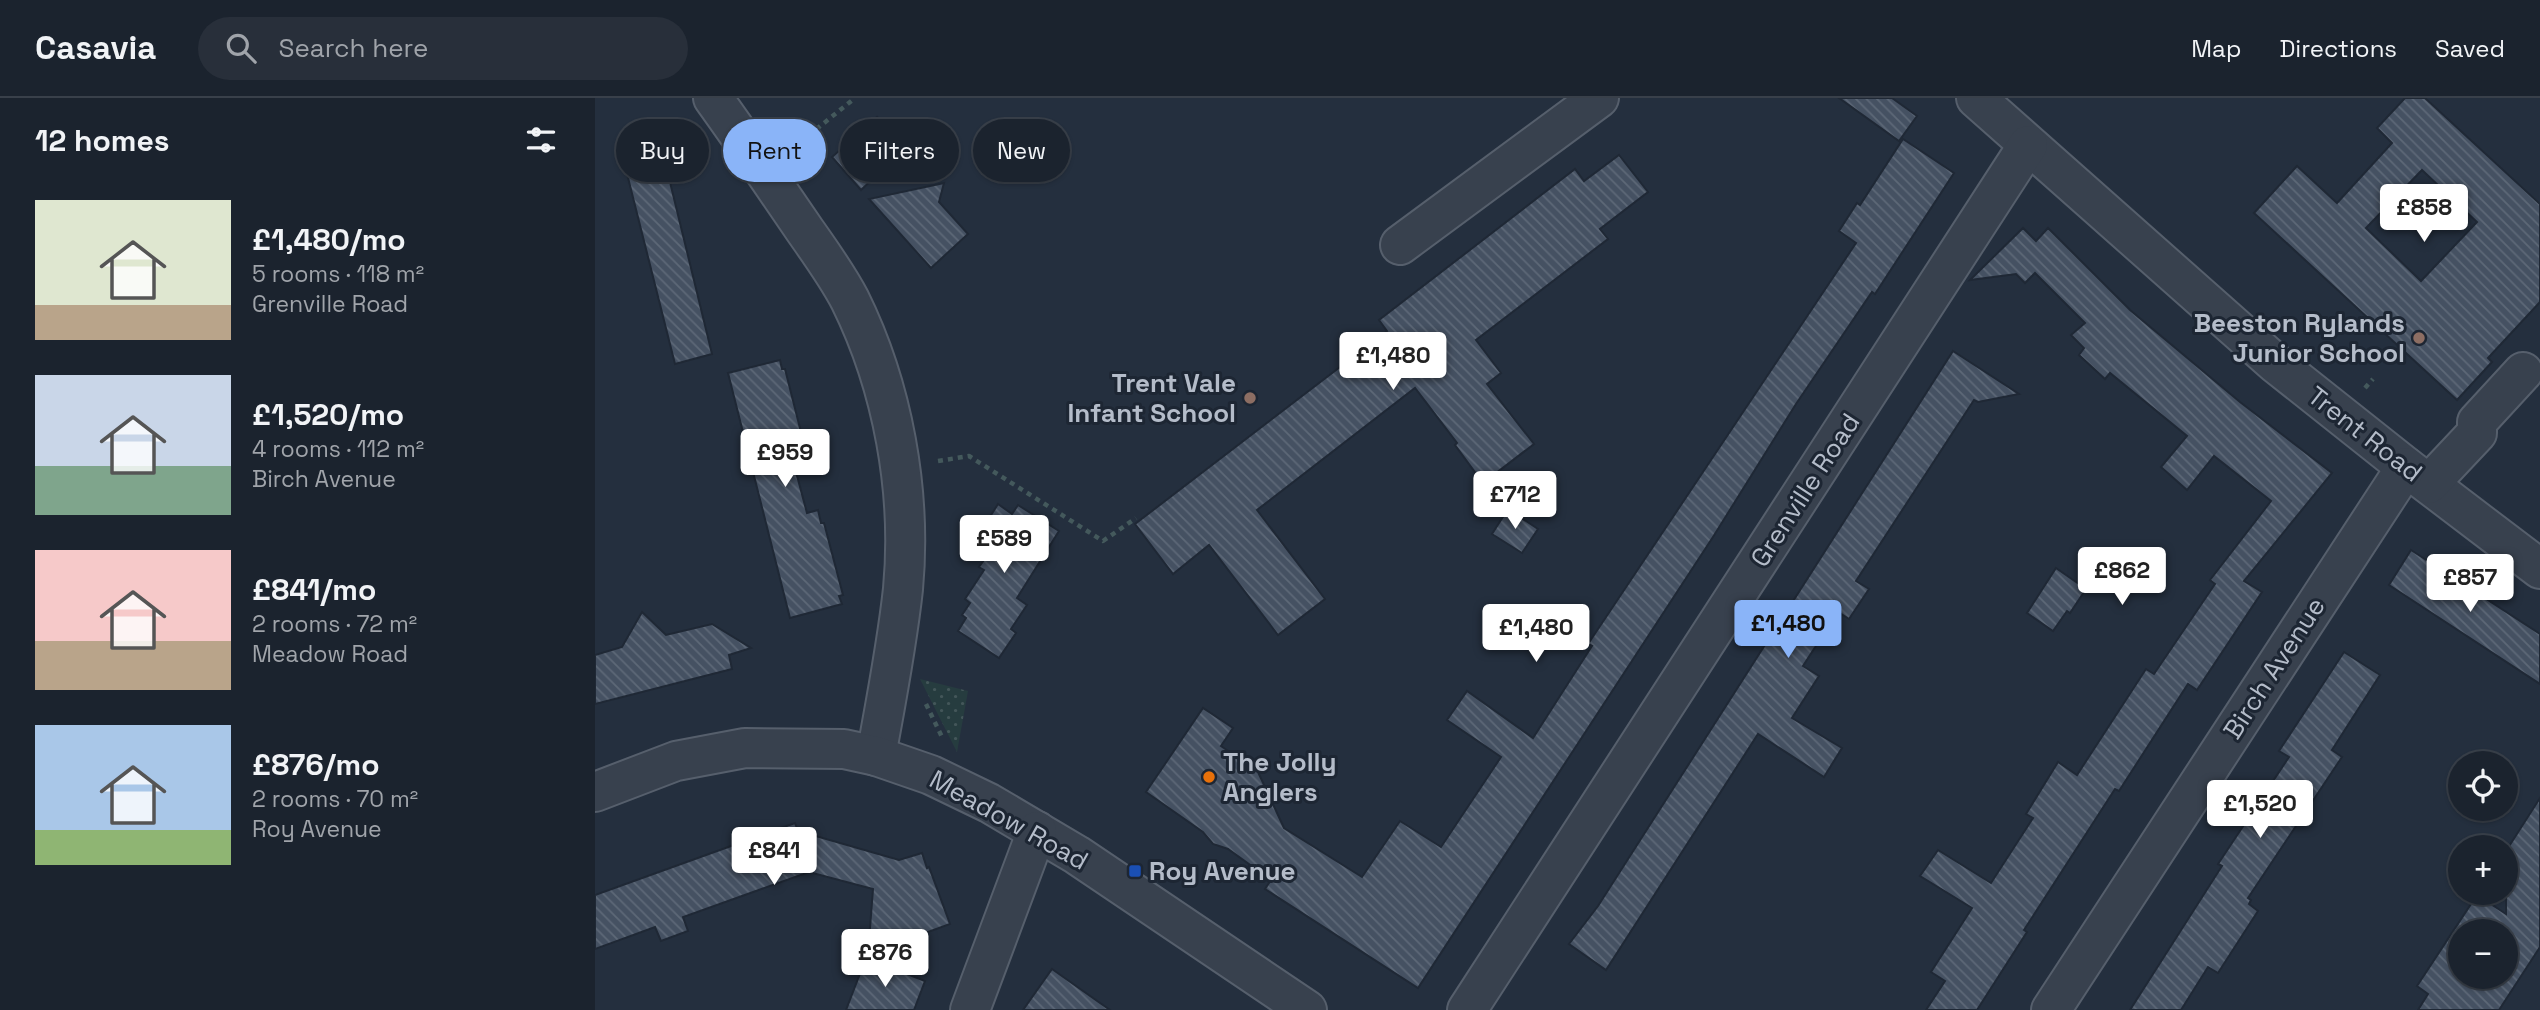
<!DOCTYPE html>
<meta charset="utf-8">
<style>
:root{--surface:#1b232e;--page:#282f3a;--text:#f1f3f6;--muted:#a0a4aa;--line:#39404a;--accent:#8ab4f8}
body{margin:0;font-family:"Space Grotesk",sans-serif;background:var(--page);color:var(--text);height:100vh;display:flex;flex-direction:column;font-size:26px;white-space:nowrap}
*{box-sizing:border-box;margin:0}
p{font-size:23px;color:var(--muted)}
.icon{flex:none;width:38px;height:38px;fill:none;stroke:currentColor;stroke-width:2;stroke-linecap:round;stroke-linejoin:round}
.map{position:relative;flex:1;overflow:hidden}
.details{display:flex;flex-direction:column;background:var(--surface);width:595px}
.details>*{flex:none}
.hud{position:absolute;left:21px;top:21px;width:665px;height:63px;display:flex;gap:14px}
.controls{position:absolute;left:1853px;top:653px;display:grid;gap:14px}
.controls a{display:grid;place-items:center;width:70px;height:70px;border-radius:50%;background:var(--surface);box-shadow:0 2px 5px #0004,0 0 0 2px var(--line);font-size:35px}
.price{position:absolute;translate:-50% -60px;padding:0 16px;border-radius:7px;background:#fff;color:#222;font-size:23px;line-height:46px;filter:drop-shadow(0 2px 4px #0008)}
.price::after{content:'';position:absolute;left:50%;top:42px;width:21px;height:16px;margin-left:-10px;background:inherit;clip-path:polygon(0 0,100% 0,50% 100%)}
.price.current{background:var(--accent);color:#111}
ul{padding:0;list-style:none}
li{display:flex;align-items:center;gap:21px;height:175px;padding:0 35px}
li span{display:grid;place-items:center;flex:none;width:196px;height:140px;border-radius:0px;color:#555}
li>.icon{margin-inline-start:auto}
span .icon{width:84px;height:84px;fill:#fffc;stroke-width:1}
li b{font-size:30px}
h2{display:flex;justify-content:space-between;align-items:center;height:84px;padding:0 35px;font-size:30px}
.pill{padding:0 24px;border-radius:32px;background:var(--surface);box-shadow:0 2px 5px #0004,0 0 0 2px var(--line);font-size:24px;line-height:63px}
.pill.current{background:var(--accent);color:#111}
header{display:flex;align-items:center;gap:42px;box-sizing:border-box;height:98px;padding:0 35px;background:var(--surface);border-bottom:2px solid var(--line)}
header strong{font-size:33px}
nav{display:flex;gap:38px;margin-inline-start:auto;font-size:24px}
.search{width:490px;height:63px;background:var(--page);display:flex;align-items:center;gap:18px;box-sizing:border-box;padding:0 24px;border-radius:38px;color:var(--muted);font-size:26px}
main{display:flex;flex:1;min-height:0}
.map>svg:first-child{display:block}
.grass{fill:url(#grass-dots)}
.building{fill:url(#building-back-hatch);stroke:#1f2835;stroke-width:2;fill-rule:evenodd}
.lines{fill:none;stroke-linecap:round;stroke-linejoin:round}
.minor-casing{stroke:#565f6c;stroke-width:42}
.path{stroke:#44595c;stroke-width:4.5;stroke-dasharray:5 5;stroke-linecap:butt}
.minor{stroke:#38414e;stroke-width:38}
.education-dot{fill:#8d6e63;stroke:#1d2633;stroke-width:2.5}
.food-dot{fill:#e8710a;stroke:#1d2633;stroke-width:2.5}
.transit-dot{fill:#1a4fb4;stroke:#1d2633;stroke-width:2.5}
.labels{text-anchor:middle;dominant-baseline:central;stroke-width:6;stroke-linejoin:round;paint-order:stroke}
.poi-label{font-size:26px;font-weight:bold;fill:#b4bcc9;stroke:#1d2633;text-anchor:end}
.street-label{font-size:26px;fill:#b4bcc9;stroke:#1d2633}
</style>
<header>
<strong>Casavia</strong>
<div class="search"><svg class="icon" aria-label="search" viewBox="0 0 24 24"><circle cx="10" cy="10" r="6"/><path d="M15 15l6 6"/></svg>Search here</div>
<nav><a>Map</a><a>Directions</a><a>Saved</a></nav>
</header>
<main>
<section class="details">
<h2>12 homes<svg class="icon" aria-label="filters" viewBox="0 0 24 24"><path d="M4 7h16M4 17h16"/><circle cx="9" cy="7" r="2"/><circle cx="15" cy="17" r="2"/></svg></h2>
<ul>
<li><span style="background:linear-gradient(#dfe7d0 75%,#b9a48a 0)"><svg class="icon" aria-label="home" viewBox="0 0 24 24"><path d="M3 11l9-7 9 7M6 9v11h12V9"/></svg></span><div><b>£1,480/mo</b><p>5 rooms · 118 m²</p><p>Grenville Road</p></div></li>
<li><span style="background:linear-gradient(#c9d6e8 65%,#7fa58c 0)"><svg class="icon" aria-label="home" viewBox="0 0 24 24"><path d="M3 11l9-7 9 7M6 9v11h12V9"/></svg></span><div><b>£1,520/mo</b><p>4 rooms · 112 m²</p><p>Birch Avenue</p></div></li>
<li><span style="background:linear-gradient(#f6c9c9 65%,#b9a48a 0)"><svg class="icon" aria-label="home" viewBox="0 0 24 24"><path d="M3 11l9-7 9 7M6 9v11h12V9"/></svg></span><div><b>£841/mo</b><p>2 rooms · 72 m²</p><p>Meadow Road</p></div></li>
<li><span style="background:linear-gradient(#a9c7e8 75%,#8fb573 0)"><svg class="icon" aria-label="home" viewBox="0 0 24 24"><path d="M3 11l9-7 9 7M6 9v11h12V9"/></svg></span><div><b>£876/mo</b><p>2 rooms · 70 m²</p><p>Roy Avenue</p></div></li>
</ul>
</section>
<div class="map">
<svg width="1945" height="912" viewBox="0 0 1945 912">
<defs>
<pattern id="grass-dots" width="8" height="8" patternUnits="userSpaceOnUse" patternTransform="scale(1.75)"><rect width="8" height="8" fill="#263c3f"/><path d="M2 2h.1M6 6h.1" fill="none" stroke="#435659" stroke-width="1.8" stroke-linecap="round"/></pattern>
<pattern id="building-back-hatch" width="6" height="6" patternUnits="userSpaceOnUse" patternTransform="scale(1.75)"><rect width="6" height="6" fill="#455162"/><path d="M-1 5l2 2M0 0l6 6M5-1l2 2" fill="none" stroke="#5d6877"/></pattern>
</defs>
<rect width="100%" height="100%" fill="#242f3e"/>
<!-- grass -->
<path class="grass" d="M325 581 373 593 362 654Z"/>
<!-- building -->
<g class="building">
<path d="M1244 0H1297L1322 18 1304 43Z"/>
<path d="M1810 0H1830L1945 106V204L1893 260 1897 264 1862 302 1659 115 1702 68 1742 105 1797 45 1782 30ZM1827 72 1882 124 1826 183 1771 130Z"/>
<path d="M282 19 311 50 266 92 237 59Z"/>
<path d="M63 35 117 256 80 266 24 44Z"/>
<path d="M1308 41 1359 75 1280 196 1277 194 1201 306 1118 439 823 890 670 791 676 782 633 751 618 746 608 734 551 694 608 610 638 630 626 648 663 674 689 730 767 779 805 723 846 749 906 659 852 622 872 593 938 640 997 548 993 546 1261 145 1244 133 1262 105 1265 107Z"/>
<path d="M1024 57 1053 94 1005 131 1013 141 881 242 906 275 892 286 939 346 888 385 860 347 862 345 820 290 662 412 730 501 683 537 614 447 578 476 540 426 792 233 784 222 980 71 989 83Z"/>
<path d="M349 85 344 104 373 136 336 170 274 101Z"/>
<path d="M1428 130 1441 143 1453 130 1535 212 1645 304 1737 375 1649 483 1667 494 1602 592 1593 586 1524 693 1520 691 1429 832 1432 834 1382 912H1331L1350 883 1336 874 1377 810 1325 778 1343 752 1396 785 1438 720 1431 716 1463 664 1482 677 1551 571 1559 576 1620 486 1615 482 1676 403 1619 358 1592 392 1566 369 1592 338 1515 275 1510 281 1484 257 1489 250 1476 237 1490 225 1440 175 1430 185 1421 176 1375 182Z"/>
<path d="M1358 253 1424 296 1383 304 1379 302 1261 483 1274 491 1254 521 1243 514 1208 568 1224 578 1197 620 1247 650 1229 679 1163 636 1011 872 974 846 1003 808Z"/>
<path d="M185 262 187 271H190L209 346 206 347 208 356 197 359 212 415 223 412 226 425H229L248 497 244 498 247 506 195 520 133 275Z"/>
<path d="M403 406 417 416 423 407 464 433 422 500 432 507 416 531 421 535 404 560 363 533 371 520 367 517 375 505 370 501 389 472 384 469 391 459 376 449Z"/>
<path d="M913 411 943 431 927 455 897 436Z"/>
<path d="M1816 452 1945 536V586L1794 487Z"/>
<path d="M1461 470 1491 491 1475 515 1472 513 1458 533 1432 515Z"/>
<path d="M47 514 71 537 117 526 156 550 134 557 137 571 0 606V557L27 549Z"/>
<path d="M1749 554 1785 577 1737 652 1747 659 1653 800 1656 802 1654 806 1663 813 1623 875 1613 869 1586 912H1535L1627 768 1623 766 1694 659 1684 653Z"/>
<path d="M1945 700V849L1904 912H1823L1833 896 1822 888 1882 797 1911 816V753ZM1866 833H1911V878H1866Z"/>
<path d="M200 725 203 733 304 762 327 755 332 770 334 769 355 826 273 856 278 791 214 774 88 819 93 833 66 843 60 829 0 851V797Z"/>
<path d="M271 860 330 883 319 912H251Z"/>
<path d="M457 871 515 912H428Z"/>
</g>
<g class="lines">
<!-- minor casing -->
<g class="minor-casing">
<g id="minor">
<path d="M118 0C149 43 179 87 209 131 225 154 242 177 255 202 298 289 317 394 308 491 302 547 291 603 281 658"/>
<path d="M1381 0 1680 265 1811 369 1945 471"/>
<path d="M805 147 1004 0"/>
<path d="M1834 386 1882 335V324L1928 274"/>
<path d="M0 694 81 663 150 650 249 651 281 658 336 677 394 705 482 757 712 912"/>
<path d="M375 912 442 733"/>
<path d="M872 912 1433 47"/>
<path d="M1456 912 1811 369"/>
</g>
</g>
<!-- path -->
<g class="path">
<path d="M198 50 260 0"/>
<path d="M1770 290 1778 281"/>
<path d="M343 363 374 358 508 443 541 420"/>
<path d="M331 606 347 639"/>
</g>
<!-- minor -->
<use href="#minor" class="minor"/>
</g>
<!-- markers -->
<g class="education-dot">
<circle cx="1824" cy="240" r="7"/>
<circle cx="655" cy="300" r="7"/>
</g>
<circle class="food-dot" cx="614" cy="679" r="7"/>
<rect class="transit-dot" x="533" y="766" width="14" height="14" rx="3.5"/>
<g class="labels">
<!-- poi labels -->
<g class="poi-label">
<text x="1810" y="225">Beeston Rylands<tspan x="1810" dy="30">Junior School</tspan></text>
<text x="641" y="285">Trent Vale<tspan x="641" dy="30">Infant School</tspan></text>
<text x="628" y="664" text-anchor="start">The Jolly<tspan x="628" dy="30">Anglers</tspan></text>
<text x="554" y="773" text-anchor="start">Roy Avenue</text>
</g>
<!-- street labels -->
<g class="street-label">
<text transform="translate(1770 336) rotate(38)">Trent Road</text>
<text transform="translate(1210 392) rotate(-57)">Grenville Road</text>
<text transform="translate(1679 570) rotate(-57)">Birch Avenue</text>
<text transform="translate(414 722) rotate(29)">Meadow Road</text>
</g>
</g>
</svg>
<div class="controls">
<a><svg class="icon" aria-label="locate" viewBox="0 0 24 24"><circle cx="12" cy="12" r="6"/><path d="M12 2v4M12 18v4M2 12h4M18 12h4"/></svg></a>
<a>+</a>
<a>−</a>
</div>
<b class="price" style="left:1829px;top:146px">£858</b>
<b class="price" style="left:798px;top:294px">£1,480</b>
<b class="price" style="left:190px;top:391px">£959</b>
<b class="price" style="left:920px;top:433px">£712</b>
<b class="price" style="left:409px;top:477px">£589</b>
<b class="price" style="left:1527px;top:509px">£862</b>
<b class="price" style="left:1875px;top:516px">£857</b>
<b class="price current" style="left:1193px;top:562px">£1,480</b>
<b class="price" style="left:941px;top:566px">£1,480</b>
<b class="price" style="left:1665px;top:742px">£1,520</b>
<b class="price" style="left:179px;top:789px">£841</b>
<b class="price" style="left:290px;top:891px">£876</b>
<div class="hud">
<a class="pill">Buy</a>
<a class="pill current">Rent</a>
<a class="pill">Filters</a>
<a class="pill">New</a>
</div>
</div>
</main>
